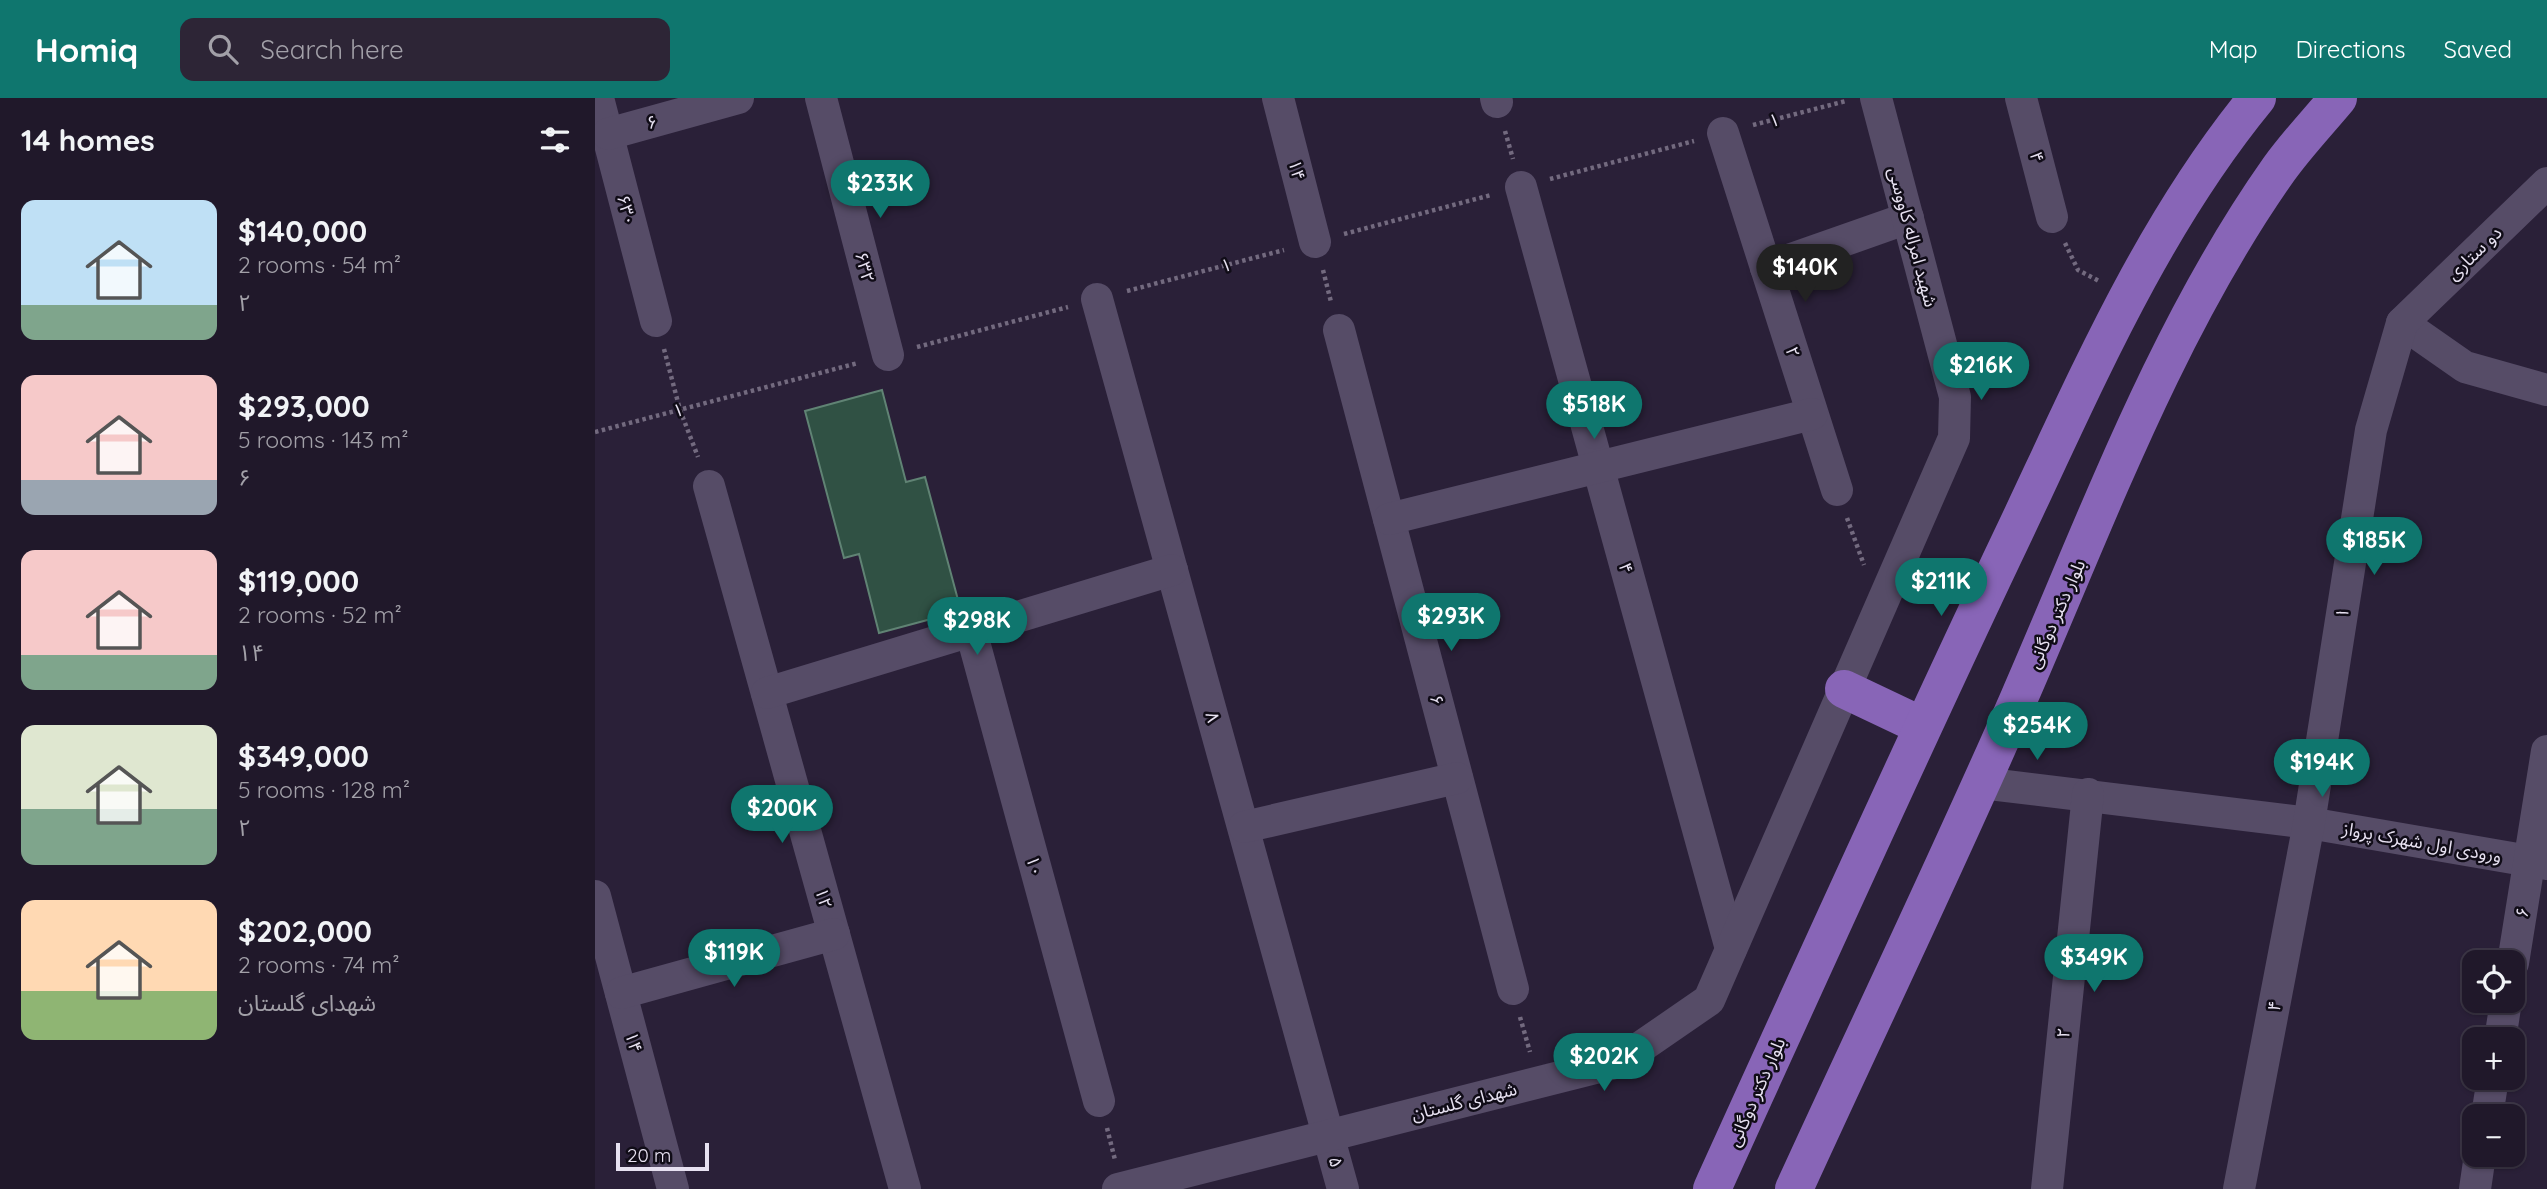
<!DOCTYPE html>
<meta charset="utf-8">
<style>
:root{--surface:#20182a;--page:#2d2536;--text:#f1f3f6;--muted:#a2a0a8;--line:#3d3747;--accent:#0f766e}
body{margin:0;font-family:Quicksand,"Noto Sans Arabic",sans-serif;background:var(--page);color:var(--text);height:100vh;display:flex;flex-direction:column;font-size:26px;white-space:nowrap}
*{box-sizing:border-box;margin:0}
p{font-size:23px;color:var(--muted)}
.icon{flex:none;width:38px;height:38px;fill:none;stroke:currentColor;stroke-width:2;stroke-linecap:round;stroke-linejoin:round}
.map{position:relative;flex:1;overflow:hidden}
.details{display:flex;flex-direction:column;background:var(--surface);width:595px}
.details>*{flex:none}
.tools{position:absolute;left:1867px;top:852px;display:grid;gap:14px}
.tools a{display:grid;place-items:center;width:63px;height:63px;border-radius:14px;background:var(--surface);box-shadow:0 2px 5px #0004,0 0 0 2px var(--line);font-size:35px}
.scale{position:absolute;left:21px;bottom:18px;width:93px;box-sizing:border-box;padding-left:7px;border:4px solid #e7e1f1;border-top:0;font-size:19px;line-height:24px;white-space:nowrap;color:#e7e1f1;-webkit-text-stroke:5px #100c17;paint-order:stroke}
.price{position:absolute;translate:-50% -60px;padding:0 16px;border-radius:24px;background:var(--accent);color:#fff;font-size:23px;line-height:46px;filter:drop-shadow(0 2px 4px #0008)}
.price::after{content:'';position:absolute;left:50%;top:42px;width:21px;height:16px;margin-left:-10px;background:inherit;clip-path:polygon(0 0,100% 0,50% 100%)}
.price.selected{background:#222;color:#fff}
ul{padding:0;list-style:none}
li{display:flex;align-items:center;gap:21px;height:175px;padding:0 21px}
li span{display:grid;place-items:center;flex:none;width:196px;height:140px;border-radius:14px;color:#555}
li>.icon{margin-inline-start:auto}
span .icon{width:84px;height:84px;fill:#fffc;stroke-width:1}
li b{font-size:30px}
h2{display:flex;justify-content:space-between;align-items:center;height:84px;padding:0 21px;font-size:30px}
header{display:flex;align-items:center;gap:42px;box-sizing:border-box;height:98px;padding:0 35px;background:var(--accent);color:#fff}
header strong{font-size:33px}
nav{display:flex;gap:38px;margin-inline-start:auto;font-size:24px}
.search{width:490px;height:63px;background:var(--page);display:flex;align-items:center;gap:18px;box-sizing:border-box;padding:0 24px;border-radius:14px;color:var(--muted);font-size:26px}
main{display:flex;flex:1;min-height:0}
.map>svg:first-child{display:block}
.building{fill:#305144;stroke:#608374;stroke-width:2}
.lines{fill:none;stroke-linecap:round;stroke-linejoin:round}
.path{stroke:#736a7f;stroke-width:4.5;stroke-dasharray:3.5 3.5;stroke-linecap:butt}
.minor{stroke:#564c67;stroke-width:32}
.major{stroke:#8865b7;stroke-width:38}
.labels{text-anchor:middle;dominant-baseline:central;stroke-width:5;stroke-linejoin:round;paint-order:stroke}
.street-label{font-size:18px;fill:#e7e1f1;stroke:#100c17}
</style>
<header>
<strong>Homiq</strong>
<div class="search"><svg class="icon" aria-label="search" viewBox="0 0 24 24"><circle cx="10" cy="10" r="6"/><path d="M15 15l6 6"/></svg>Search here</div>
<nav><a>Map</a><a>Directions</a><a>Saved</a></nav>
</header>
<main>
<section class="details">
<h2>14 homes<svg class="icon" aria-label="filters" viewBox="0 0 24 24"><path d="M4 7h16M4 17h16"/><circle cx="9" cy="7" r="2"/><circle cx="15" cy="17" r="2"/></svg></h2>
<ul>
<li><span style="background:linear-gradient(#bfe0f5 75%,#7fa58c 0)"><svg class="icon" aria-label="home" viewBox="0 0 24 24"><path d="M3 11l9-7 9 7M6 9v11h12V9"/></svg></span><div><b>$140,000</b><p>2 rooms · 54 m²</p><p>۲</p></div></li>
<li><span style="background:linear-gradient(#f6c9c9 75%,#9aa5b1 0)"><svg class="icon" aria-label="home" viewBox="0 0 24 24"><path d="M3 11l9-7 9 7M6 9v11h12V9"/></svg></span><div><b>$293,000</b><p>5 rooms · 143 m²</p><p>۶</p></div></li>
<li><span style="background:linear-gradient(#f6c9c9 75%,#7fa58c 0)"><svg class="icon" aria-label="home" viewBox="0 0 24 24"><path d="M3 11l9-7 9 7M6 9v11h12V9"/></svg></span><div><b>$119,000</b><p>2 rooms · 52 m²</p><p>۱۴</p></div></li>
<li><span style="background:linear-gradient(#dfe7d0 60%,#7fa58c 0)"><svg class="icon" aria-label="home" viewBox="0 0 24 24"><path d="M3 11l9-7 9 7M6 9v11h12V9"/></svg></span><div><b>$349,000</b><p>5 rooms · 128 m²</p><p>۲</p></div></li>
<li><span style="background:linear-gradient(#ffd9b3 65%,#8fb573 0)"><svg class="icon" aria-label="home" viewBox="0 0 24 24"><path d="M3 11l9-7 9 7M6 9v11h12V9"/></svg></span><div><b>$202,000</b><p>2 rooms · 74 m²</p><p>شهدای گلستان</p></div></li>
</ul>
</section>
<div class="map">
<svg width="1952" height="1091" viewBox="0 0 1952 1091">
<rect width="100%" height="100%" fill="#2a2038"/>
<!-- building -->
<path class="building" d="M287 292 311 384 330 379 366 513 284 535 264 456 249 460 210 313Z"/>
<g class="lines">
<!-- path -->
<g class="path">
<path d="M1158 27 1251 3"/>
<path d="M910 33 918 61"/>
<path d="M955 81 1099 43"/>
<path d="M749 136 896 97"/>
<path d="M1470 145 1483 172 1504 183"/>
<path d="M728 172 736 204"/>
<path d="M532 193 689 152"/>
<path d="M322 249 473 209"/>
<path d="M69 251 85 312 103 359"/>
<path d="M0 334 263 265"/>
<path d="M1252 420 1269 467"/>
<path d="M925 919 935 954"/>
<path d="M512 1030 520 1062"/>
</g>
<!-- minor -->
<g class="minor">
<path d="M3 0 61 223"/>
<path d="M226 0 293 257"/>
<path d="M683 0 720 144"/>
<path d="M901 0 902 4"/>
<path d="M1426 0 1457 119"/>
<path d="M1128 35 1242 392"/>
<path d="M13 36 143 0"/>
<path d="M926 89 1136 851"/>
<path d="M1171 170 1313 120"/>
<path d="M502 201 748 1091"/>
<path d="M1807 225 1870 269 1952 292"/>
<path d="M744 232 918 891"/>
<path d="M114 388 310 1091"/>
<path d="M794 421 1217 316"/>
<path d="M376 533 504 1003"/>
<path d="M172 595 577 472"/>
<path d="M1386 685 1714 725 1952 766"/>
<path d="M649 729 862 680"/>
<path d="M0 798 78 1091"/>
<path d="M1918 865 1952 653"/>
<path d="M26 895 239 836"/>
<path d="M1905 942 1911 903"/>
<path d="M1892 1018 1898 980"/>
<path d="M523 1091 1024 964 1114 902 1359 340 1360 299 1281 0"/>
<path d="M1452 1091 1493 696"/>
<path d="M1644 1091 1714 725 1776 332 1807 225 1952 85"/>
<path d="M1880 1091 1885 1057"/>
</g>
<!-- major -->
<g class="major">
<path d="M1249 591 1327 628"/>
<path d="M1117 1091C1217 871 1316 651 1420 433 1491 283 1556 129 1662 0"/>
<path d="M1199 1091C1274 927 1352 765 1424 600 1502 421 1571 231 1684 71 1702 46 1723 24 1743 0"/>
</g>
</g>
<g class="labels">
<!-- street labels -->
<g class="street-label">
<text transform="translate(1179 22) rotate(-15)">۱</text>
<text transform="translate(57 24) rotate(-15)">۶</text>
<text transform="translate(1442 59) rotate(76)">۴</text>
<text transform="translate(702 72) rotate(76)">۱۴</text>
<text transform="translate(32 112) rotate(75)">۶۳۰</text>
<text transform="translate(1318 139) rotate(75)">شهید امراله کاووسی</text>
<text transform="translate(1879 155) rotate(-44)">دو ستاری</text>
<text transform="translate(631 167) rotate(-15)">۱</text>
<text transform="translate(270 169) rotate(75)">۶۳۲</text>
<text transform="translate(1198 254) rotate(72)">۲</text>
<text transform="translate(83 312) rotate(-15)">۱</text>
<text transform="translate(1031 470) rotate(75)">۴</text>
<text transform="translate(1747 515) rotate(-81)">۱</text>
<text transform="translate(1461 516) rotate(-66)">بلوار دکتر دوگانی</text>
<text transform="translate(842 602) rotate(75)">۶</text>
<text transform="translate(618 619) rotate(74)">۸</text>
<text transform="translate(1827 744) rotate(10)">ورودی اول شهرک پرواز</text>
<text transform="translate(440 768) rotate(75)">۱۰</text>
<text transform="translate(229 800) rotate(75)">۱۲</text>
<text transform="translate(1927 814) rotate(-80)">۶</text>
<text transform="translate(1679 908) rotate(-79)">۴</text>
<text transform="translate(1468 935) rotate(-84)">۲</text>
<text transform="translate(39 944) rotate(75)">۱۴</text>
<text transform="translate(1161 994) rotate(-66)">بلوار دکتر دوگانی</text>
<text transform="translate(869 1003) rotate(-14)">شهدای گلستان</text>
<text transform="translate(741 1064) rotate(76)">۵</text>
</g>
</g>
</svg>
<div class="tools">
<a><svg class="icon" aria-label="locate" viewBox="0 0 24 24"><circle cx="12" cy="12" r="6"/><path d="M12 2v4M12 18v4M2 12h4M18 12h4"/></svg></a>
<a>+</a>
<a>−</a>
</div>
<div class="scale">20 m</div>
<b class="price" style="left:285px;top:122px">$233K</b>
<b class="price selected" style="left:1210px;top:206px">$140K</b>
<b class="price" style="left:1386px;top:304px">$216K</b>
<b class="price" style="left:999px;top:343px">$518K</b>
<b class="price" style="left:1779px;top:479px">$185K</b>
<b class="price" style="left:1346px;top:520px">$211K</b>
<b class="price" style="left:856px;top:555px">$293K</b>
<b class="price" style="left:382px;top:559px">$298K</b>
<b class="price" style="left:1442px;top:664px">$254K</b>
<b class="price" style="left:1727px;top:701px">$194K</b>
<b class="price" style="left:187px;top:747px">$200K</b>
<b class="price" style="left:139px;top:891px">$119K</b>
<b class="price" style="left:1499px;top:896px">$349K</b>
<b class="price" style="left:1009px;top:995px">$202K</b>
</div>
</main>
